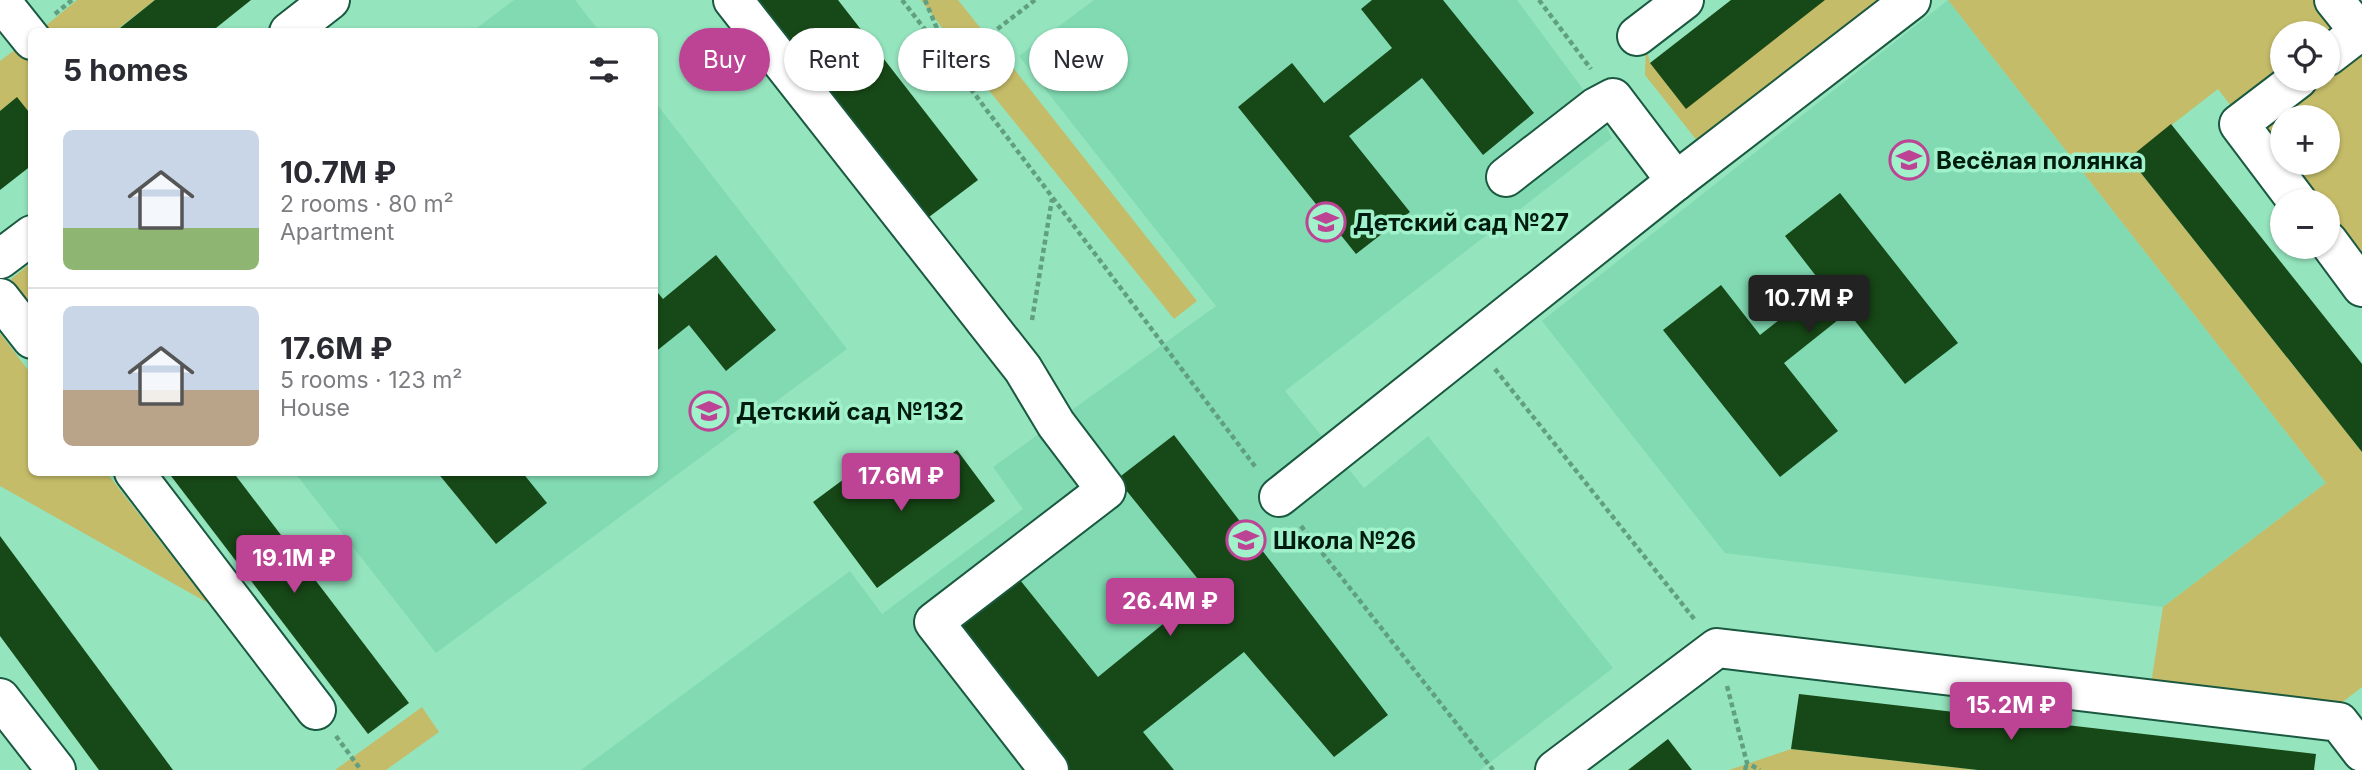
<!DOCTYPE html>
<meta charset="utf-8">
<style>
:root{--surface:#fff;--page:#f2f2f3;--text:#2b2b33;--muted:#7c7c81;--line:#e1e1e2;--accent:#bd4395}
body{margin:0;font-family:Inter,sans-serif;background:var(--page);color:var(--text);height:100vh;display:flex;flex-direction:column;font-size:26px;white-space:nowrap}
*{box-sizing:border-box;margin:0}
p{font-size:23px;color:var(--muted)}
.icon{flex:none;width:38px;height:38px;fill:none;stroke:currentColor;stroke-width:2;stroke-linecap:round;stroke-linejoin:round}
.map{position:relative;flex:1;overflow:hidden}
.side{position:absolute;left:28px;top:28px;width:630px;height:448px;display:flex;flex-direction:column;background:var(--surface);border-radius:10px;box-shadow:0 2px 5px #0004}
.side>*{flex:none}
.banner{position:absolute;left:679px;top:28px;width:665px;height:63px;display:flex;gap:14px}
.tools{position:absolute;left:2270px;top:21px;display:grid;gap:14px}
.tools a{display:grid;place-items:center;width:70px;height:70px;border-radius:50%;background:var(--surface);box-shadow:0 2px 5px #0004;font-size:35px}
.price{position:absolute;translate:-50% -60px;padding:0 16px;border-radius:7px;background:var(--accent);color:#fff;font-size:23px;line-height:46px;filter:drop-shadow(0 2px 4px #0008)}
.price::after{content:'';position:absolute;left:50%;top:42px;width:21px;height:16px;margin-left:-10px;background:inherit;clip-path:polygon(0 0,100% 0,50% 100%)}
.price.active{background:#222;color:#fff}
ul{padding:0;list-style:none}
li{display:flex;align-items:center;gap:21px;height:175px;padding:0 35px}
li+li{border-top:2px solid var(--line)}
li span{display:grid;place-items:center;flex:none;width:196px;height:140px;border-radius:10px;color:#555}
li>.icon{margin-inline-start:auto}
span .icon{width:84px;height:84px;fill:#fffc;stroke-width:1}
li b{font-size:30px}
h2{display:flex;justify-content:space-between;align-items:center;height:84px;padding:0 35px;font-size:30px}
.chip{padding:0 24px;border-radius:32px;background:var(--surface);box-shadow:0 2px 5px #0004;font-size:24px;line-height:63px}
.chip.active{background:var(--accent);color:#fff}
.map>svg:first-child{display:block}
.built{fill:#81dab2}
.green{fill:#c5bc69;fill-rule:evenodd}
.building{fill:#174817}
.lines{fill:none;stroke-linecap:round;stroke-linejoin:round}
.minor-casing{stroke:#1a5940;stroke-width:42}
.path{stroke:#619f81;stroke-width:4.5;stroke-dasharray:5 3.5;stroke-linecap:butt}
.minor{stroke:#fff;stroke-width:38}
.labels{text-anchor:middle;dominant-baseline:central;stroke-width:7;stroke-linejoin:round;paint-order:stroke}
.poi-label{font-size:24px;font-weight:bold;fill:#001c0f;stroke:#a1f1cb;text-anchor:start}
</style>
<div class="map">
<svg width="2362" height="770" viewBox="0 0 2362 770">
<rect width="100%" height="100%" fill="#94e4be"/>
<!-- built -->
<g class="built">
<path d="M514 0H575L599 31H473Z"/>
<path d="M1094 0H1517L1596 107 1612 138 1285 391 1364 488 1428 436 1613 668 1480 770H581L850 571 882 614 1023 509 993 467 1216 306 1019 56Z"/>
<path d="M1948 0 2326 483 2163 607 1725 553 1542 321Z"/>
<path d="M655 102 847 349 436 653 295 473 654 472Z"/>
</g>
<!-- green -->
<g class="green">
<path d="M77 0H155L115 31 38 32Z"/>
<path d="M921 0H958L986 35 960 51Z"/>
<path d="M1825 0H1891L1702 147 1645 75 1646 45 1650 63Z"/>
<path d="M1948 0H2326L2362 45V279L2328 233V201H2303L2218 89 2129 158 2362 452V687L2335 708 2151 684 2163 607 2326 483ZM2282 33H2328V79H2282ZM2282 117H2328V163H2282Z"/>
<path d="M28 40 31 45V116L17 98 0 111V61Z"/>
<path d="M992 41 1197 301 1174 319 966 62Z"/>
<path d="M31 263V306L11 279Z"/>
<path d="M0 333 31 374 32 472 107 473 208 603 0 486Z"/>
<path d="M422 707 439 732 386 770H335Z"/>
<path d="M1791 749 1978 770H1729Z"/>
</g>
<!-- building -->
<g class="building">
<path d="M155 0H251L211 32H115Z"/>
<path d="M755 0H838L978 180 925 220Z"/>
<path d="M1372 0H1443L1534 113 1483 155 1422 78 1349 136 1410 212 1356 254 1238 107 1292 63 1324 103 1392 48 1361 9Z"/>
<path d="M1731 0H1825L1686 109 1650 63Z"/>
<path d="M17 97 32 116V165L0 190V111Z"/>
<path d="M2171 124 2362 364V452L2129 158Z"/>
<path d="M1840 193 1958 343 1905 384 1848 312 1784 363 1838 431 1780 477 1663 330 1721 285 1760 335 1823 285 1785 236Z"/>
<path d="M716 255 776 330 726 371 689 325 654 353V288L663 299Z"/>
<path d="M1174 435 1388 715 1334 757 1244 652 1143 732 1174 770H1070L949 621 1012 570 1098 677 1206 589 1117 479Z"/>
<path d="M957 450 995 501 877 588 813 502 875 456 901 491Z"/>
<path d="M168 472H233L409 703 368 734Z"/>
<path d="M437 472H522L547 503 496 544Z"/>
<path d="M0 536 173 770H99L0 636Z"/>
<path d="M1799 694 2316 754 2314 770H1978L1791 749Z"/>
<path d="M1668 739 1692 770H1628Z"/>
</g>
<g class="lines">
<!-- minor casing -->
<g class="minor-casing">
<g id="minor">
<path d="M0 0 32 40"/>
<path d="M733 0 1023 369 1056 424 1106 490 934 622 1049 770"/>
<path d="M2334 0 2362 35"/>
<path d="M289 32 330 0"/>
<path d="M1637 36 1684 0"/>
<path d="M2328 56 2359 32"/>
<path d="M1506 177 1596 107 1613 98 1676 181"/>
<path d="M2297 201 2239 124 2298 79"/>
<path d="M2328 241 2362 287"/>
<path d="M0 259 32 235"/>
<path d="M0 298 32 339"/>
<path d="M134 472 316 710"/>
<path d="M1279 497 1676 181 1911 0"/>
<path d="M0 698 56 770"/>
<path d="M1555 770 1717 648 2339 722 2362 752"/>
</g>
</g>
<!-- path -->
<g class="path">
<path d="M902 0 952 64"/>
<path d="M925 0 949 57"/>
<path d="M1035 0 952 64 1257 469"/>
<path d="M1539 0 1591 69"/>
<path d="M55 14 72 0"/>
<path d="M1032 320 1052 199"/>
<path d="M1495 369 1695 620"/>
<path d="M1301 526 1493 770"/>
<path d="M1727 686 1747 763 1760 770"/>
<path d="M336 736 361 770"/>
<path d="M1745 770 1747 763"/>
</g>
<!-- minor -->
<use href="#minor" class="minor"/>
</g>
<!-- icons -->
<defs>
<g id="school-ring" transform="scale(2.0125)"><circle r="9.5" fill="#a1f1cb" stroke="#bd4395" stroke-width="1.5"/><path d="M0-5L7-2L0 1L-7-2ZM-4 1L0 2.5L4 1V4Q0 6-4 4Z" fill="#bd4395"/></g>
</defs>
<g fill-rule="evenodd">
<use href="#school-ring" x="1909" y="160"/>
<use href="#school-ring" x="1326" y="222"/>
<use href="#school-ring" x="709" y="411"/>
<use href="#school-ring" x="1246" y="540"/>
</g>
<g class="labels">
<!-- poi labels -->
<g class="poi-label">
<text x="1936" y="160">Весёлая полянка</text>
<text x="1353" y="222">Детский сад №27</text>
<text x="736" y="411">Детский сад №132</text>
<text x="1273" y="540">Школа №26</text>
</g>
</g>
</svg>
<div class="tools">
<a><svg class="icon" aria-label="locate" viewBox="0 0 24 24"><circle cx="12" cy="12" r="6"/><path d="M12 2v4M12 18v4M2 12h4M18 12h4"/></svg></a>
<a>+</a>
<a>−</a>
</div>
<b class="price active" style="left:1809px;top:335px">10.7M ₽</b>
<b class="price" style="left:901px;top:513px">17.6M ₽</b>
<b class="price" style="left:294px;top:595px">19.1M ₽</b>
<b class="price" style="left:1170px;top:638px">26.4M ₽</b>
<b class="price" style="left:2011px;top:742px">15.2M ₽</b>
<div class="banner">
<a class="chip active">Buy</a>
<a class="chip">Rent</a>
<a class="chip">Filters</a>
<a class="chip">New</a>
</div>
<section class="side">
<h2>5 homes<svg class="icon" aria-label="filters" viewBox="0 0 24 24"><path d="M4 7h16M4 17h16"/><circle cx="9" cy="7" r="2"/><circle cx="15" cy="17" r="2"/></svg></h2>
<ul>
<li><span style="background:linear-gradient(#c9d6e8 70%,#8fb573 0)"><svg class="icon" aria-label="home" viewBox="0 0 24 24"><path d="M3 11l9-7 9 7M6 9v11h12V9"/></svg></span><div><b>10.7M ₽</b><p>2 rooms · 80 m²</p><p>Apartment</p></div></li>
<li><span style="background:linear-gradient(#c9d6e8 60%,#b9a48a 0)"><svg class="icon" aria-label="home" viewBox="0 0 24 24"><path d="M3 11l9-7 9 7M6 9v11h12V9"/></svg></span><div><b>17.6M ₽</b><p>5 rooms · 123 m²</p><p>House</p></div></li>
</ul>
</section>
</div>
